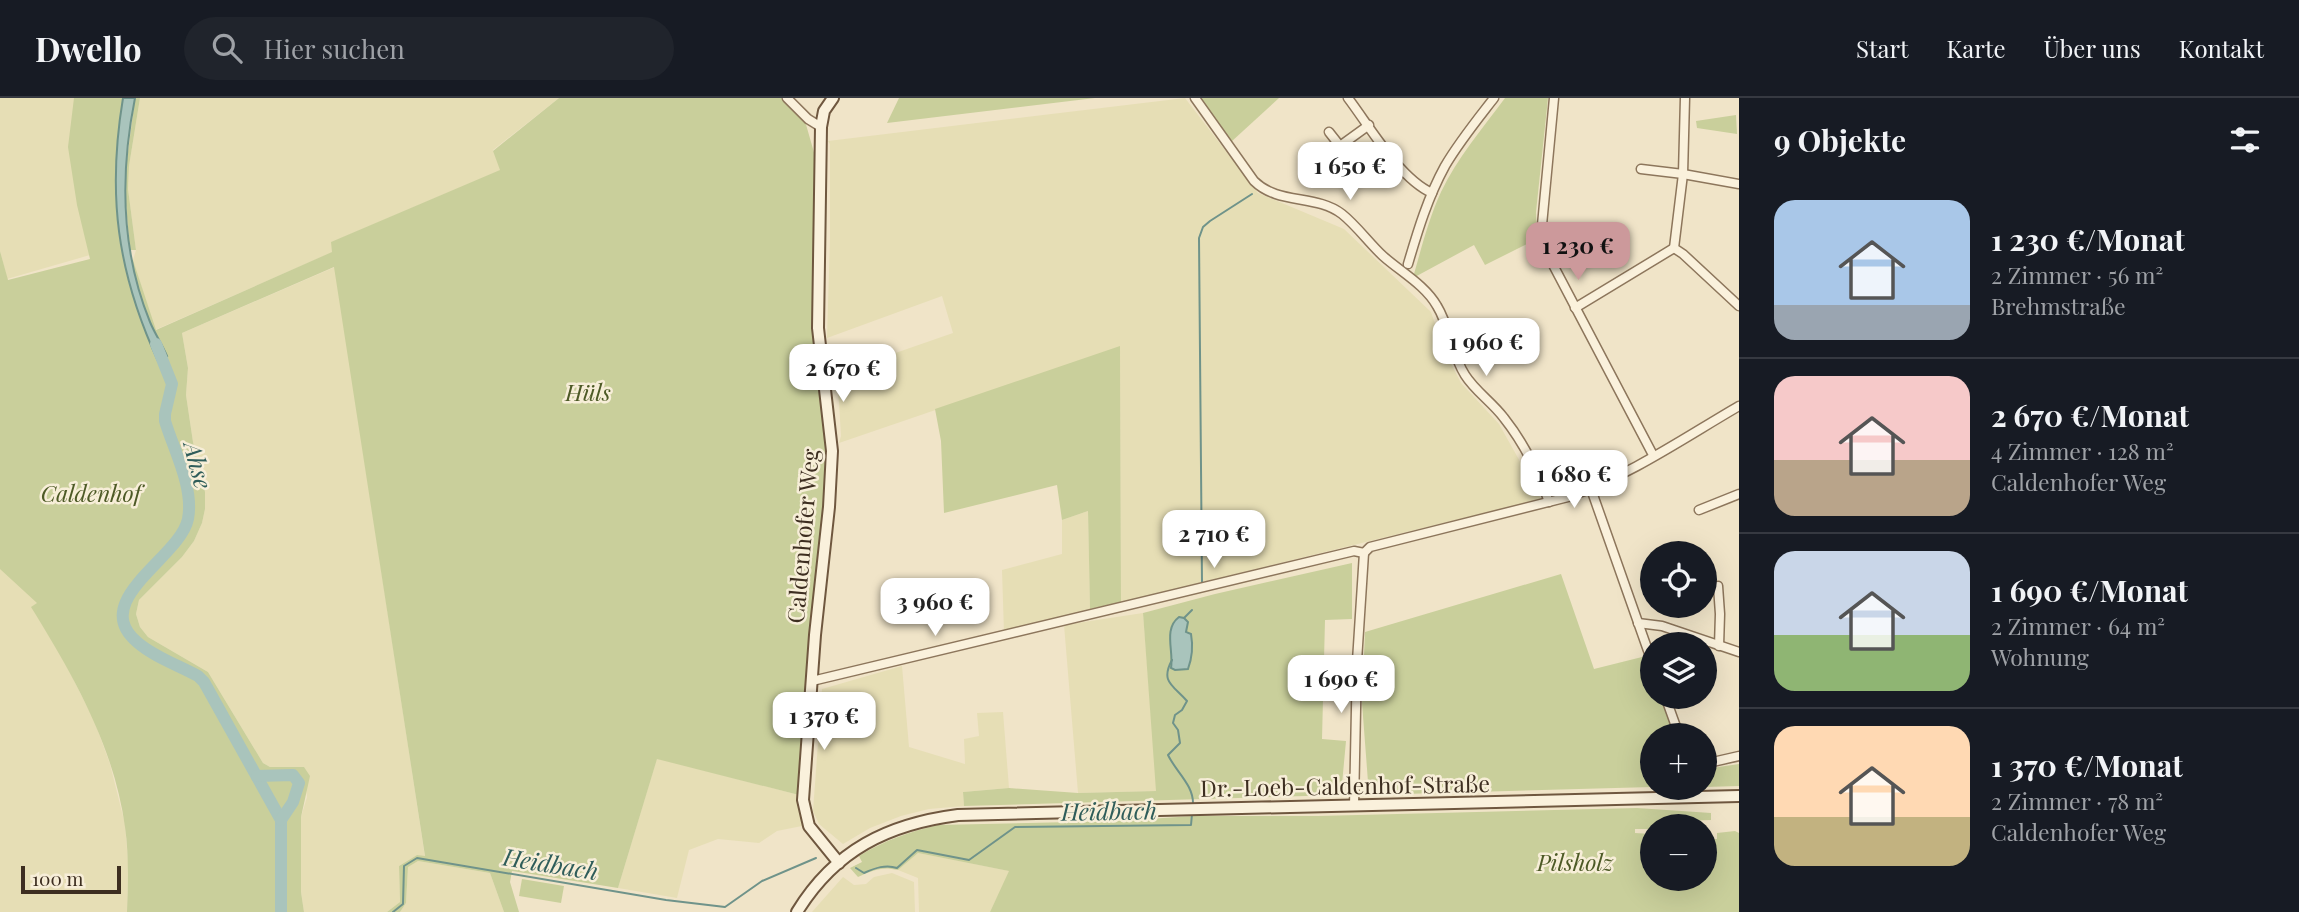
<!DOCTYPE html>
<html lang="de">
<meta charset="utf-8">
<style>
:root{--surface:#171b24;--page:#20242c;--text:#f1f3f6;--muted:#9ea1a6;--line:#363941;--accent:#cc999b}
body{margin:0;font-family:"Playfair Display",serif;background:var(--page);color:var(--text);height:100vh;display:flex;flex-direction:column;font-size:26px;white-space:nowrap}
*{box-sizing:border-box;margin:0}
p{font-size:23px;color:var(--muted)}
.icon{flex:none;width:38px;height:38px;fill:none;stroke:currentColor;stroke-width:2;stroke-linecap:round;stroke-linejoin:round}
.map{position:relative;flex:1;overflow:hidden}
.panel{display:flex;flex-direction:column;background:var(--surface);width:560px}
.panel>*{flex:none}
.controls{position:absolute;left:1640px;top:443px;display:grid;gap:14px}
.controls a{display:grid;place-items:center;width:77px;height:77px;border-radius:50%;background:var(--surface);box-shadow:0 7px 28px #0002;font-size:35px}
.scale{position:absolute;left:21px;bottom:18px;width:100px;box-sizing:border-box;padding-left:7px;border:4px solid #3d2e20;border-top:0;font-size:19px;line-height:24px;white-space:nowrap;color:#3d2e20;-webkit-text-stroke:5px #f7eed8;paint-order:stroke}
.price{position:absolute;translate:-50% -60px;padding:0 16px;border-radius:14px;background:#fff;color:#222;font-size:23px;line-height:46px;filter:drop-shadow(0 2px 4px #0008)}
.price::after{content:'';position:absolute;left:50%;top:42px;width:21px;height:16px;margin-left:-10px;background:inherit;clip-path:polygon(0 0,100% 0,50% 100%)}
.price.active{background:var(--accent);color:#111}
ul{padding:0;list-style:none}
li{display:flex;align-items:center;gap:21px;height:175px;padding:0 35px}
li+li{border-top:2px solid var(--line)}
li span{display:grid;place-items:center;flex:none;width:196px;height:140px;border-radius:21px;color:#555}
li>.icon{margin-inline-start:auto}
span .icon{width:84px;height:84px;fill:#fffc;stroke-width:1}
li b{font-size:30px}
h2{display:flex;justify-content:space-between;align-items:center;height:84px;padding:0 35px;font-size:30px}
header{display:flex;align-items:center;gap:42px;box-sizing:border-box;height:98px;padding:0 35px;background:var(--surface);border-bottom:2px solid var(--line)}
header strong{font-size:33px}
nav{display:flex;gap:38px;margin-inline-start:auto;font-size:24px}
.search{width:490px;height:63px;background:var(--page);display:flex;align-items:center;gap:18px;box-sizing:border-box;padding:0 24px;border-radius:38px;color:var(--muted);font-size:26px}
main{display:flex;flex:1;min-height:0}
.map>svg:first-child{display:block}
.farmland{fill:#e6deb5}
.green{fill:#c9cf9b}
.water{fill:#a9c4bc;stroke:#6f938a;stroke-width:2}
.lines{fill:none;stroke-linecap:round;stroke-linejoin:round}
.stream{stroke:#6f938a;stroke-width:2}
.river{stroke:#a9c4bc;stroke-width:12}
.minor-casing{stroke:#8d765c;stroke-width:11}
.secondary-casing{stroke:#6f573f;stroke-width:14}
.minor{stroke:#faf1dc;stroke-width:8}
.secondary{stroke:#faf1dc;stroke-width:10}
.labels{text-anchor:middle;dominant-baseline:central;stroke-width:5;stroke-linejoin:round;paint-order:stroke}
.park-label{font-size:23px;font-style:italic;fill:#4d5a26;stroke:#f7eed8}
.street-label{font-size:23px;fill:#3d2e20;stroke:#f7eed8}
.water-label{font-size:24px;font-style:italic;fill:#2f5d5a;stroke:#f7eed8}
</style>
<header>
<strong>Dwello</strong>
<div class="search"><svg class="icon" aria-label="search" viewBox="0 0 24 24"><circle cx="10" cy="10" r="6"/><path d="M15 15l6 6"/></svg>Hier suchen</div>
<nav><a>Start</a><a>Karte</a><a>Über uns</a><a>Kontakt</a></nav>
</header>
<main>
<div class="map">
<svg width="1739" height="814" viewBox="0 0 1739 814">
<rect width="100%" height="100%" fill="#f0e4c8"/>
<!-- farmland -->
<g class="farmland">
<path d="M0 0H110L90 157 7 181 0 153Z"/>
<path d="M140 0H559L493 52 501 72 332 144 333 154 155 232 133 162 136 152 128 91 129 68Z"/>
<path d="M1185 0 1258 95 1344 131 1431 214 1444 252 1461 285 1499 326 1541 401 1121 504 1120 249 839 345 841 338 839 304 835 276 953 235 942 198 827 240 830 141V46L828 43Z"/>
<path d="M335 169 425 759 417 757 399 768 400 804 387 814H304L301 794 300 749 301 719 307 699 304 669H270L263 665 208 574 148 539 140 529 136 516 139 502 182 459 194 443 202 425 205 411V394L193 344 186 297 188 270 182 235Z"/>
<path d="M0 384 48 499 32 509 65 565 94 622 110 666 125 726 128 764 127 814H0Z"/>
<path d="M1088 413 1090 511 1004 535 1002 472 1062 456V422Z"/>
<path d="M1143 515 1157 693 1078 695 1064 527Z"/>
<path d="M902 568 909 649 965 666 964 641 979 638 977 615 1003 614 1009 690 963 694 964 708 929 711 901 718 870 730 843 746 819 726 813 713 822 591Z"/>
<path d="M657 660 799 697 802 728 777 733 759 745 718 741 689 752 677 800 618 790Z"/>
<path d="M918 755 1010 773 990 814H919L918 780 898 772Z"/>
<path d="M418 763 490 775 504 814H400L406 805 408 768Z"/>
<path d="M892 775 914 784 915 814H812L843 779 854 787 866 786 874 779Z"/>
</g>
<!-- green -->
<g class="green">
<path d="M74 0H125C120 55 111 109 124 163L133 162 156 232 332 154 331 144 500 72 493 53 559 0H782L805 23 815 58 827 351 826 407 806 584 799 697 657 661 618 790 512 773 510 784 519 814H504L490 775 418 763 408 769 406 805 400 814H387L400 804 399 768 417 757 425 758 334 169 182 235 188 270 186 297 193 344 205 394V411L202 425 194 443 182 459 139 502 136 516 140 529 148 539 208 574 263 665 270 669H304L310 678 301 719V794L304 814H127C128 785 129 757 125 729 114 648 73 577 31 509L37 505 0 471V153L8 182 90 161 77 107 68 49Z"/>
<path d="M135 0H140L129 68 128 91 136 152H130L124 85Z"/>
<path d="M899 0H1095L887 25Z"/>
<path d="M1199 0H1279L1231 44Z"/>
<path d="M1505 0H1548L1536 114 1537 141 1485 167 1474 147 1413 180 1411 176H1414C1422 148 1429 120 1441 94 1457 60 1483 30 1505 0Z"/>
<path d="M1736 17 1737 36 1697 30 1696 23Z"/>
<path d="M1120 248 1121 504 1090 511 1088 413 1062 422 1057 387 944 415 941 343 935 311Z"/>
<path d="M1352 465V521L1325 522 1322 641 1346 643 1341 697 964 708 963 694 1009 690 1078 695 1156 693 1143 515 1215 496Z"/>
<path d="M1561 476 1594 571 1646 558 1652 575V598L1661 599 1675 637H1652V689L1369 697 1362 605 1365 534Z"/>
<path d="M1739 666V688L1705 689V671Z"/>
<path d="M1637 710 1711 715V722L1683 723V728H1652V731H1635V735L1652 736V780H1704L1705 741H1717V735L1735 733 1739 735V814H990L1009 773 918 755 898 772C882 768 873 772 858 779L850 770 862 764 859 758C885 742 909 734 938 727L1118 723 1193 718H1318Z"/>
<path d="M522 781 564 788 561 805 519 798Z"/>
</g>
<!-- water -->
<g class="water">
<path d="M123 0H135C120 75 121 153 150 224 155 236 162 246 167 258L158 263C117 174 107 96 123 0Z"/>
<path d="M1179 519 1184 520 1188 524 1186 534 1191 536C1193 547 1192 560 1188 571L1175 572 1171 570C1174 553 1163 531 1179 519Z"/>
</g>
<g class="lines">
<!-- stream -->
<g class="stream">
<path d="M1202 484 1199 140 1203 129 1210 123 1252 96"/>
<path d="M1184 520 1192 512"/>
<path d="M1172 562C1160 584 1173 587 1187 603L1182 612 1175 617 1173 625 1178 632 1180 645 1168 657C1176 674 1194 687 1193 707"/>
<path d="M856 770 864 775C875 770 886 766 897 770L917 752 969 762 1015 729 1191 727 1192 716"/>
<path d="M393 814 403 806 404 768 417 760 666 802 725 809 762 783 816 760"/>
</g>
<!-- river -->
<g class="river">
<path d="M156 246 172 286 165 316V323C174 353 194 389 188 421 180 460 88 502 137 544 154 559 178 567 198 578L204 584 281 722V814"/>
<path d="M257 678 293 677 299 685 293 704 281 722"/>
</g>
<!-- minor casing -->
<g class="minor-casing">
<g id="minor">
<path d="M787 0 808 21 821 29"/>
<path d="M1195 0 1254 83C1278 107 1316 96 1342 116 1357 128 1369 145 1383 158 1401 174 1425 187 1437 208 1450 229 1451 255 1465 277 1475 293 1492 304 1504 320 1523 344 1539 376 1549 404"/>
<path d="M1348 0C1370 29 1399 80 1432 95"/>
<path d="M1554 0 1542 127 1550 161 1653 357"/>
<path d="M1685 0 1683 76 1674 150 1683 156 1739 208"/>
<path d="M1329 34 1340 48"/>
<path d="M1351 63 1340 48 1369 27"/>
<path d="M1641 71 1683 76 1739 86"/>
<path d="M1408 166C1418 132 1428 99 1445 68 1459 44 1477 22 1494 0"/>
<path d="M1575 210 1674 150"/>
<path d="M1591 391 1652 564"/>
<path d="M1699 412 1739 396"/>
<path d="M1364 455 1370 449 1568 399C1629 378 1684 340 1739 308"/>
<path d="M1718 488 1720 516 1719 548"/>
<path d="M1638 525 1662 528 1739 554"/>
<path d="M812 583 1354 453 1364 455"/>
<path d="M1665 598 1679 637"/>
<path d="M1704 666 1739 658"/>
<path d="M1354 708 1357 563 1364 455"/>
</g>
</g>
<!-- secondary casing -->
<g class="secondary-casing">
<g id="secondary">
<path d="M833 0 824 13 821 29 818 230 832 353 829 409 815 537 803 702 809 728 839 765"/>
<path d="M797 814C835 752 888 726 958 717L1739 698"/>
</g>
</g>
<!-- minor -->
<use href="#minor" class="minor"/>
<!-- secondary -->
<use href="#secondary" class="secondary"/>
</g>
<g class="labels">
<!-- park labels -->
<g class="park-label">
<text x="588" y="293">Hüls</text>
<text x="91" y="394">Caldenhof</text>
<text x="1575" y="763">Pilsholz</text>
</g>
<!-- street labels -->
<g class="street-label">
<text transform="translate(802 438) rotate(-85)">Caldenhofer Weg</text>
<text transform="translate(1345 687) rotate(-1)">Dr.-Loeb-Caldenhof-Straße</text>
</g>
<!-- water labels -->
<g class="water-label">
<text transform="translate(199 367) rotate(75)">Ahse</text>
<text transform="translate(1109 712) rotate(-1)">Heidbach</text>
<text transform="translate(551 765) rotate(9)">Heidbach</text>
</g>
</g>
</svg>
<div class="controls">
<a><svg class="icon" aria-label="locate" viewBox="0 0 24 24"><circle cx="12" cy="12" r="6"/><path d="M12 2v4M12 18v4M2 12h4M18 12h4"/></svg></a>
<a><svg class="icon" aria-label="layers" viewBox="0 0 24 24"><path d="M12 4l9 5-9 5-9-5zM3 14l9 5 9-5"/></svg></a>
<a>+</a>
<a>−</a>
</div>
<div class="scale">100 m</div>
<b class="price" style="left:1350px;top:104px">1 650 €</b>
<b class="price active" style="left:1578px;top:184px">1 230 €</b>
<b class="price" style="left:1486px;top:280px">1 960 €</b>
<b class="price" style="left:843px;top:306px">2 670 €</b>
<b class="price" style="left:1574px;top:412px">1 680 €</b>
<b class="price" style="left:1214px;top:472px">2 710 €</b>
<b class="price" style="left:935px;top:540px">3 960 €</b>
<b class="price" style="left:1341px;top:617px">1 690 €</b>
<b class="price" style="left:824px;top:654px">1 370 €</b>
</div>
<section class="panel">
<h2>9 Objekte<svg class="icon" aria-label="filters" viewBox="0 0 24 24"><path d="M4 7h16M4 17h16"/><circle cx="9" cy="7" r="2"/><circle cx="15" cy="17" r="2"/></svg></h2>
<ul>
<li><span style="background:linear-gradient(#a9c7e8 75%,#9aa5b1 0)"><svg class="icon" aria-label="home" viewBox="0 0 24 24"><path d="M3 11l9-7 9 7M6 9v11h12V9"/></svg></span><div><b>1 230 €/Monat</b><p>2 Zimmer · 56 m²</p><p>Brehmstraße</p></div></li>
<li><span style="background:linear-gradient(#f6c9c9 60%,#b9a48a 0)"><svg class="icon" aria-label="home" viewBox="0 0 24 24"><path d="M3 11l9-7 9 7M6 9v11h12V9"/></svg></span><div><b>2 670 €/Monat</b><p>4 Zimmer · 128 m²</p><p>Caldenhofer Weg</p></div></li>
<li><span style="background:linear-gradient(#c9d6e8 60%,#8fb573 0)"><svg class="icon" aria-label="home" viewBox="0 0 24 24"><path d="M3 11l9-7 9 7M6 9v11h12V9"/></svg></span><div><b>1 690 €/Monat</b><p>2 Zimmer · 64 m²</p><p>Wohnung</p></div></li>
<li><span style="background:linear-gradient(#ffd9b3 65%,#c2b280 0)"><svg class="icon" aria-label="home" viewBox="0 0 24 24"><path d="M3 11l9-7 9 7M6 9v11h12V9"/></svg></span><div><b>1 370 €/Monat</b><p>2 Zimmer · 78 m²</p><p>Caldenhofer Weg</p></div></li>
</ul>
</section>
</main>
